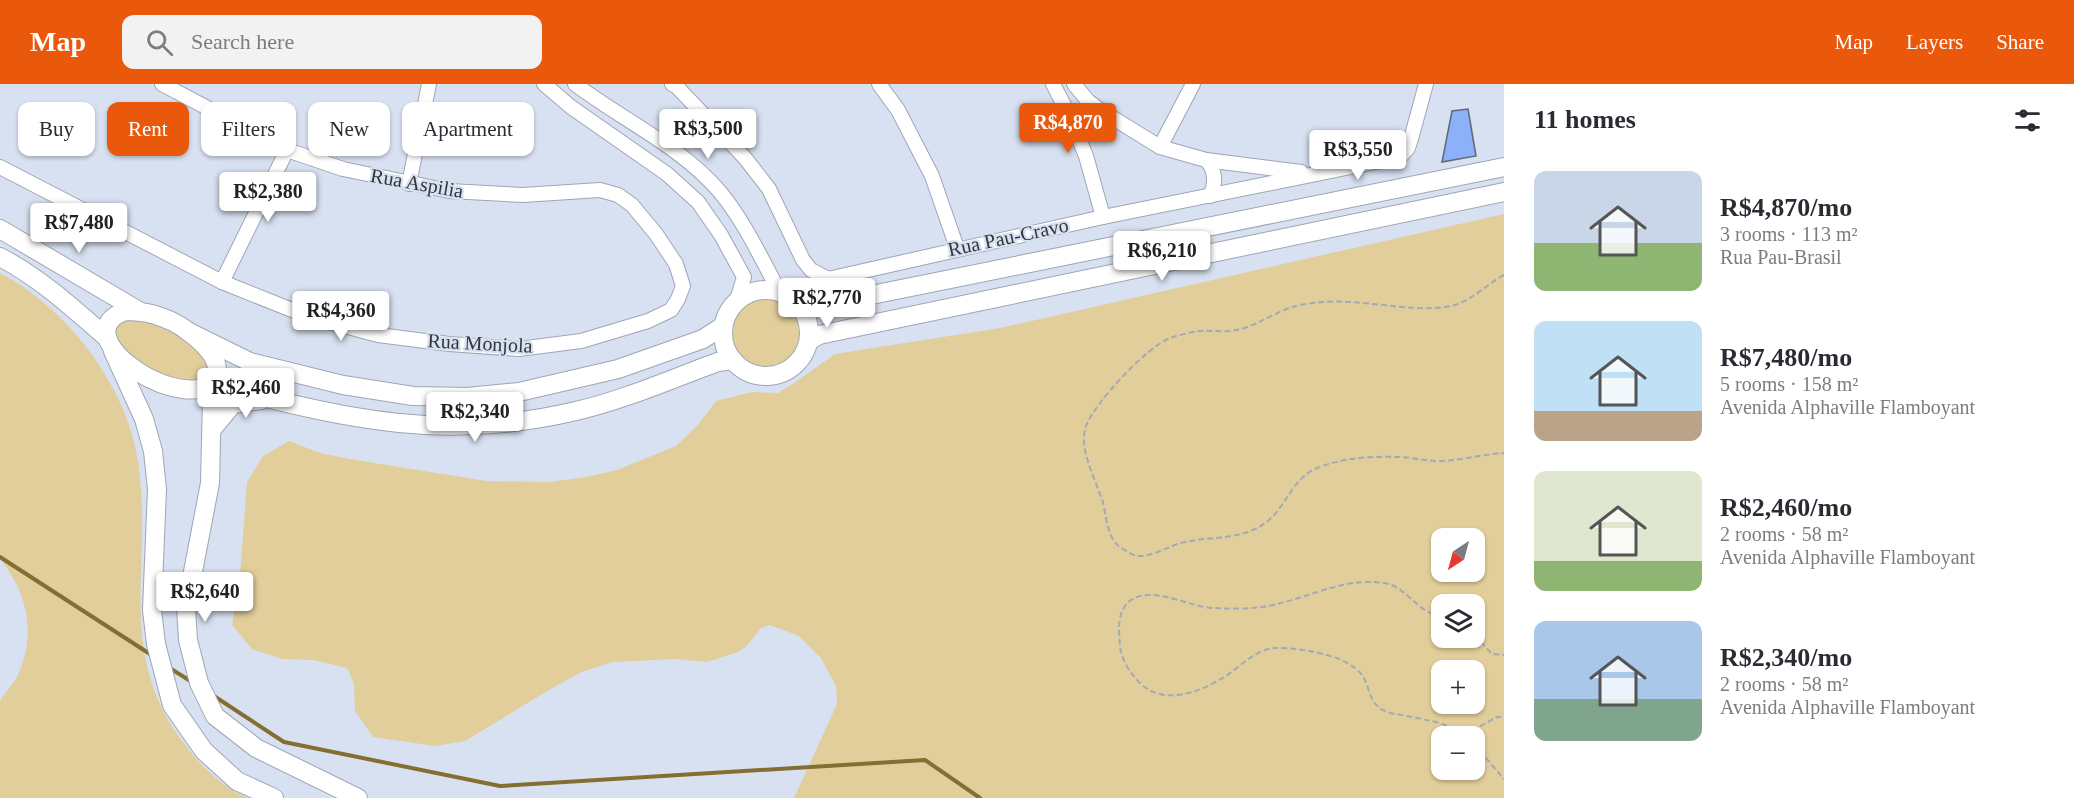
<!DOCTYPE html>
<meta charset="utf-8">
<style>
:root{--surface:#fff;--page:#f2f2f3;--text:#2b2b33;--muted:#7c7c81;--accent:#ea580c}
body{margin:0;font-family:Georgia,serif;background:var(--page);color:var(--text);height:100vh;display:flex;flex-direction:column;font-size:22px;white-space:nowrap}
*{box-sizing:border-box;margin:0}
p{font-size:20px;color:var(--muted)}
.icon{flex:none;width:33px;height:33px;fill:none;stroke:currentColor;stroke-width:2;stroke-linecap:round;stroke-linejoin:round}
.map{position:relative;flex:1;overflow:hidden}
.side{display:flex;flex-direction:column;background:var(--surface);width:570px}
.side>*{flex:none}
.guide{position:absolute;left:18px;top:18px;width:570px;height:54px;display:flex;gap:12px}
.needle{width:39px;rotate:216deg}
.tools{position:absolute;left:1431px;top:444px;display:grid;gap:12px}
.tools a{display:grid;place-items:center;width:54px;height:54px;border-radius:12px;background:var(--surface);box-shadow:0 2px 4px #0004;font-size:30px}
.price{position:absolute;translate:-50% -51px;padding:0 14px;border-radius:6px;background:#fff;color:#222;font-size:20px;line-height:39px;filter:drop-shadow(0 2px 3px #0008)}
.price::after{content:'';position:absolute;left:50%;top:36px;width:18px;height:14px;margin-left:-9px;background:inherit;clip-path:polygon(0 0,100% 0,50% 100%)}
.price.on{background:var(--accent);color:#fff}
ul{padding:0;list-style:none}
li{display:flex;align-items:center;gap:18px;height:150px;padding:0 30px}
li span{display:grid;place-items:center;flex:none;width:168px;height:120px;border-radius:12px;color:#555}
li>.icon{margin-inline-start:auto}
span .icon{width:72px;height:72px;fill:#fffc;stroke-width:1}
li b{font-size:26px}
h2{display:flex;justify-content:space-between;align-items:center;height:72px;padding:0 30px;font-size:26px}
.tag{padding:0 21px;border-radius:12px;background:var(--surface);box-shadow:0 2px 4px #0004;font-size:21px;line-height:54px}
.tag.on{background:var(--accent);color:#fff}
header{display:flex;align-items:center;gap:36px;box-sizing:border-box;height:84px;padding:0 30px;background:var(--accent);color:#fff}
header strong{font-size:28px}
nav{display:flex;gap:33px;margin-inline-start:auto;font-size:21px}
.search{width:420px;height:54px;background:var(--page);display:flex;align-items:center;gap:15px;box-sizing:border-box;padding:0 21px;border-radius:12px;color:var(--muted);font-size:22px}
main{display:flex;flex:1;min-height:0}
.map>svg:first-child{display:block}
.green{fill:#e2ce9a;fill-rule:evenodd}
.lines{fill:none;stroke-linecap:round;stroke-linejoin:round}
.stream{stroke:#846e32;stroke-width:4}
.building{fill:#8bb1f8;stroke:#606876;stroke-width:1.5}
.street-casing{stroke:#9ea6b5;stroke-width:16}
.secondary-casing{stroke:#9ea6b5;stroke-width:20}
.path{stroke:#a3aab7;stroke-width:2;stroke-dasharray:6 3;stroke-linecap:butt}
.street{stroke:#fff;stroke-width:14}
.secondary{stroke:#fff;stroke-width:18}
.labels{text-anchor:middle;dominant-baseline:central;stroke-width:4.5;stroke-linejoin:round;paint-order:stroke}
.street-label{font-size:20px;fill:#33363c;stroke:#d8e1f1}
</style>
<header>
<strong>Map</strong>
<div class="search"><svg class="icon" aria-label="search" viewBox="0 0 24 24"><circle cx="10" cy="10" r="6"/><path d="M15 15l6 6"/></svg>Search here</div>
<nav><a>Map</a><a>Layers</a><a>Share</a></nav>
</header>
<main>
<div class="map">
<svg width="1504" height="714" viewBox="0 0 1504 714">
<rect width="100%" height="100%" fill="#d8e1f1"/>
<!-- green -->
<g class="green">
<path d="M1504 130V714H794L837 620 836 602 821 574 799 552 770 541 761 544 747 562 738 568 707 578 676 575 612 578 582 588 554 603 465 657 435 662 373 653 355 627 354 600 347 584 313 576 282 575 252 565 232 541 240 492 247 398 263 372 289 357 320 369 350 375 486 397 549 398 586 393 617 386 676 362 698 341 716 317 752 308 778 309 797 297 835 270 1000 244ZM1474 454V488H1442V454ZM1474 520V554H1442V520ZM1442 586H1474V620H1442ZM1442 652H1474V686H1442Z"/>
<path d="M0 189C67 224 127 302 138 377 154 482 113 569 186 662 202 684 223 703 248 714H0C0 689 0 665 0 640 0 634 0 623 0 617 3 610 14 600 18 591 36 550 28 509 0 475Z"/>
<circle cx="766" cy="249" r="38"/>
<path d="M139 234C174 242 184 252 208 277V293L185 299 143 285 118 263 115 242 120 236Z"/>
</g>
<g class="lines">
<!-- stream -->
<g class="stream">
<path d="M0 473 153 572"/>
<path d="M168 583 192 598"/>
<path d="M214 612 284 658 500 702 925 676 980 714"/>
</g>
</g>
<!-- building -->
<path class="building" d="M1468 25 1476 72 1442 78 1452 27Z"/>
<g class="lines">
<!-- street casing -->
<g class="street-casing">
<g id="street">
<path d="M544 0 571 23 667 90 698 118 721 151 744 193 737 216"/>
<path d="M575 0C622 36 681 62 720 108 744 137 761 174 779 207"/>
<path d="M672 0 677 3 745 74 769 105 803 176 811 186 828 195 1103 133 1400 73 1408 64 1411 55 1426 0"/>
<path d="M879 0 898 26 932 92 957 164"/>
<path d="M1053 0 1068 29 1086 72 1103 133"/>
<path d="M1074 0 1088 17 1100 26 1160 63 1206 76 1301 88"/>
<path d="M1160 63 1193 0"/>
<path d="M1206 76C1216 86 1216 99 1210 112"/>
<path d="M0 83 222 198 307 232 378 251 449 260 519 265 581 257 648 237 671 226 678 215 683 202 676 180 656 150 632 121 618 111 600 106 523 111 449 107 343 85 287 66 162 0"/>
<path d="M409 100 429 0"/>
<path d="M222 198 287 66"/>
</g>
</g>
<!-- secondary casing -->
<g class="secondary-casing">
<g id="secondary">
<path d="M0 145 139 227"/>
<path d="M0 173C40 194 73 224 107 254"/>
<circle cx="766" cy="249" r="43"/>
<path d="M800 222H817L1504 83"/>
<path d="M126 227C139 227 152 229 164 234 181 240 217 265 217 286 217 290 214 295 213 300 168 327 63 247 126 227Z"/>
<path d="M187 247 250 278 343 301 413 312 467 313 519 308 618 285 703 255 723 242"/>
<path d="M809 257 819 251 1504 108"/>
<path d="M113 267 144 335 153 367 157 405 152 526 156 560 172 621 204 667 237 697 274 714"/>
<path d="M213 300C293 322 390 346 472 341 507 340 542 335 576 327 624 316 671 295 718 278L733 276"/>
<path d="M209 302 212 314 210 399 186 524 188 556 199 599 215 632 256 664 358 714"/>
<path d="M212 345 233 320 261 316"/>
</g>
</g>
<!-- path -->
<g class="path">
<path d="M1504 191C1484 202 1469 220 1446 223 1405 228 1364 215 1323 218 1313 219 1302 220 1293 223 1275 228 1259 240 1241 245 1228 249 1213 246 1200 247 1191 248 1179 251 1170 254 1147 263 1095 318 1086 342 1081 357 1086 372 1091 387 1095 396 1098 406 1102 415 1107 432 1106 456 1123 465 1128 468 1132 471 1137 472 1152 473 1167 463 1181 459 1211 451 1243 458 1269 436 1287 420 1293 394 1317 384 1342 374 1370 372 1397 373 1411 373 1424 377 1438 377 1460 377 1482 370 1504 369"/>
<path d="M1442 532C1417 530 1407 502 1384 499 1345 493 1310 513 1273 521 1255 525 1234 525 1215 524 1190 524 1153 501 1131 516 1116 527 1119 547 1120 562 1121 576 1132 592 1142 601 1167 622 1202 607 1226 592 1242 581 1257 564 1277 564 1301 564 1351 571 1364 594 1370 606 1370 621 1385 627 1390 630 1397 630 1402 631 1425 636 1448 638 1466 652"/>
<path d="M1474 541 1482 559 1492 570 1504 571"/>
<path d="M1464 651 1497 633H1504"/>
<path d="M1474 660 1504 695"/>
</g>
<!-- street -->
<use href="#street" class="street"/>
<!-- secondary -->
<use href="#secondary" class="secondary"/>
</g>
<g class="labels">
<!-- street labels -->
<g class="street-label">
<text transform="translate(417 99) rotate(10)">Rua Aspilia</text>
<text transform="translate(1008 153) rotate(-12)">Rua Pau-Cravo</text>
<text transform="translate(480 259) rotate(3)">Rua Monjola</text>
</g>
</g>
</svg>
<div class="tools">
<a><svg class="needle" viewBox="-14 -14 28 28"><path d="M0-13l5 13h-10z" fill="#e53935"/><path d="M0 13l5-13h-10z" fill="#7c7c81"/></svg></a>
<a><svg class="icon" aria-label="layers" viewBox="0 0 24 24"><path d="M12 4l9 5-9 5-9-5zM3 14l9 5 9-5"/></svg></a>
<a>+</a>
<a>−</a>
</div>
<b class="price on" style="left:1068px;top:70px">R$4,870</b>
<b class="price" style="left:708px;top:76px">R$3,500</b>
<b class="price" style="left:1358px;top:97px">R$3,550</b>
<b class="price" style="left:268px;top:139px">R$2,380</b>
<b class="price" style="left:79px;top:170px">R$7,480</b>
<b class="price" style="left:1162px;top:198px">R$6,210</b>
<b class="price" style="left:827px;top:245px">R$2,770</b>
<b class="price" style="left:341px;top:258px">R$4,360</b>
<b class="price" style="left:246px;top:335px">R$2,460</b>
<b class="price" style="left:475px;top:359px">R$2,340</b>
<b class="price" style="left:205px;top:539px">R$2,640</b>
<div class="guide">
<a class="tag">Buy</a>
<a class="tag on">Rent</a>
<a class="tag">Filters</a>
<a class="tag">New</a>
<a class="tag">Apartment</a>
</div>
</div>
<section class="side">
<h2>11 homes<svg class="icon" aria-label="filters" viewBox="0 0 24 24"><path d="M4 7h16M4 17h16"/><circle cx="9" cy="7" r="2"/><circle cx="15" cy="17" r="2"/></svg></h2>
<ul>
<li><span style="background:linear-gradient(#c9d6e8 60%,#8fb573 0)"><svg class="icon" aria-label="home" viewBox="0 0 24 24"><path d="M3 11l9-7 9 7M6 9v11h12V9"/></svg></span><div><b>R$4,870/mo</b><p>3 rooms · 113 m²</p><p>Rua Pau-Brasil</p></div></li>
<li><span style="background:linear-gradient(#bfe0f5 75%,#b9a48a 0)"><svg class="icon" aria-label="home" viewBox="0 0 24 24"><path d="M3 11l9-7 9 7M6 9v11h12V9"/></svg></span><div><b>R$7,480/mo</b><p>5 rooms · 158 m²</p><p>Avenida Alphaville Flamboyant</p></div></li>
<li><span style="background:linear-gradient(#dfe7d0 75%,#8fb573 0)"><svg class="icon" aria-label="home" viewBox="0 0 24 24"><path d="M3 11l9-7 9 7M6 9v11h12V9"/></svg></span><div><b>R$2,460/mo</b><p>2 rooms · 58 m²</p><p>Avenida Alphaville Flamboyant</p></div></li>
<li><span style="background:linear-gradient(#a9c7e8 65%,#7fa58c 0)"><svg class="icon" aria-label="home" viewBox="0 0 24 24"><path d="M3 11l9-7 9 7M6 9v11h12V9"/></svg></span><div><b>R$2,340/mo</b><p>2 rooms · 58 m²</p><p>Avenida Alphaville Flamboyant</p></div></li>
</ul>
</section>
</main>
